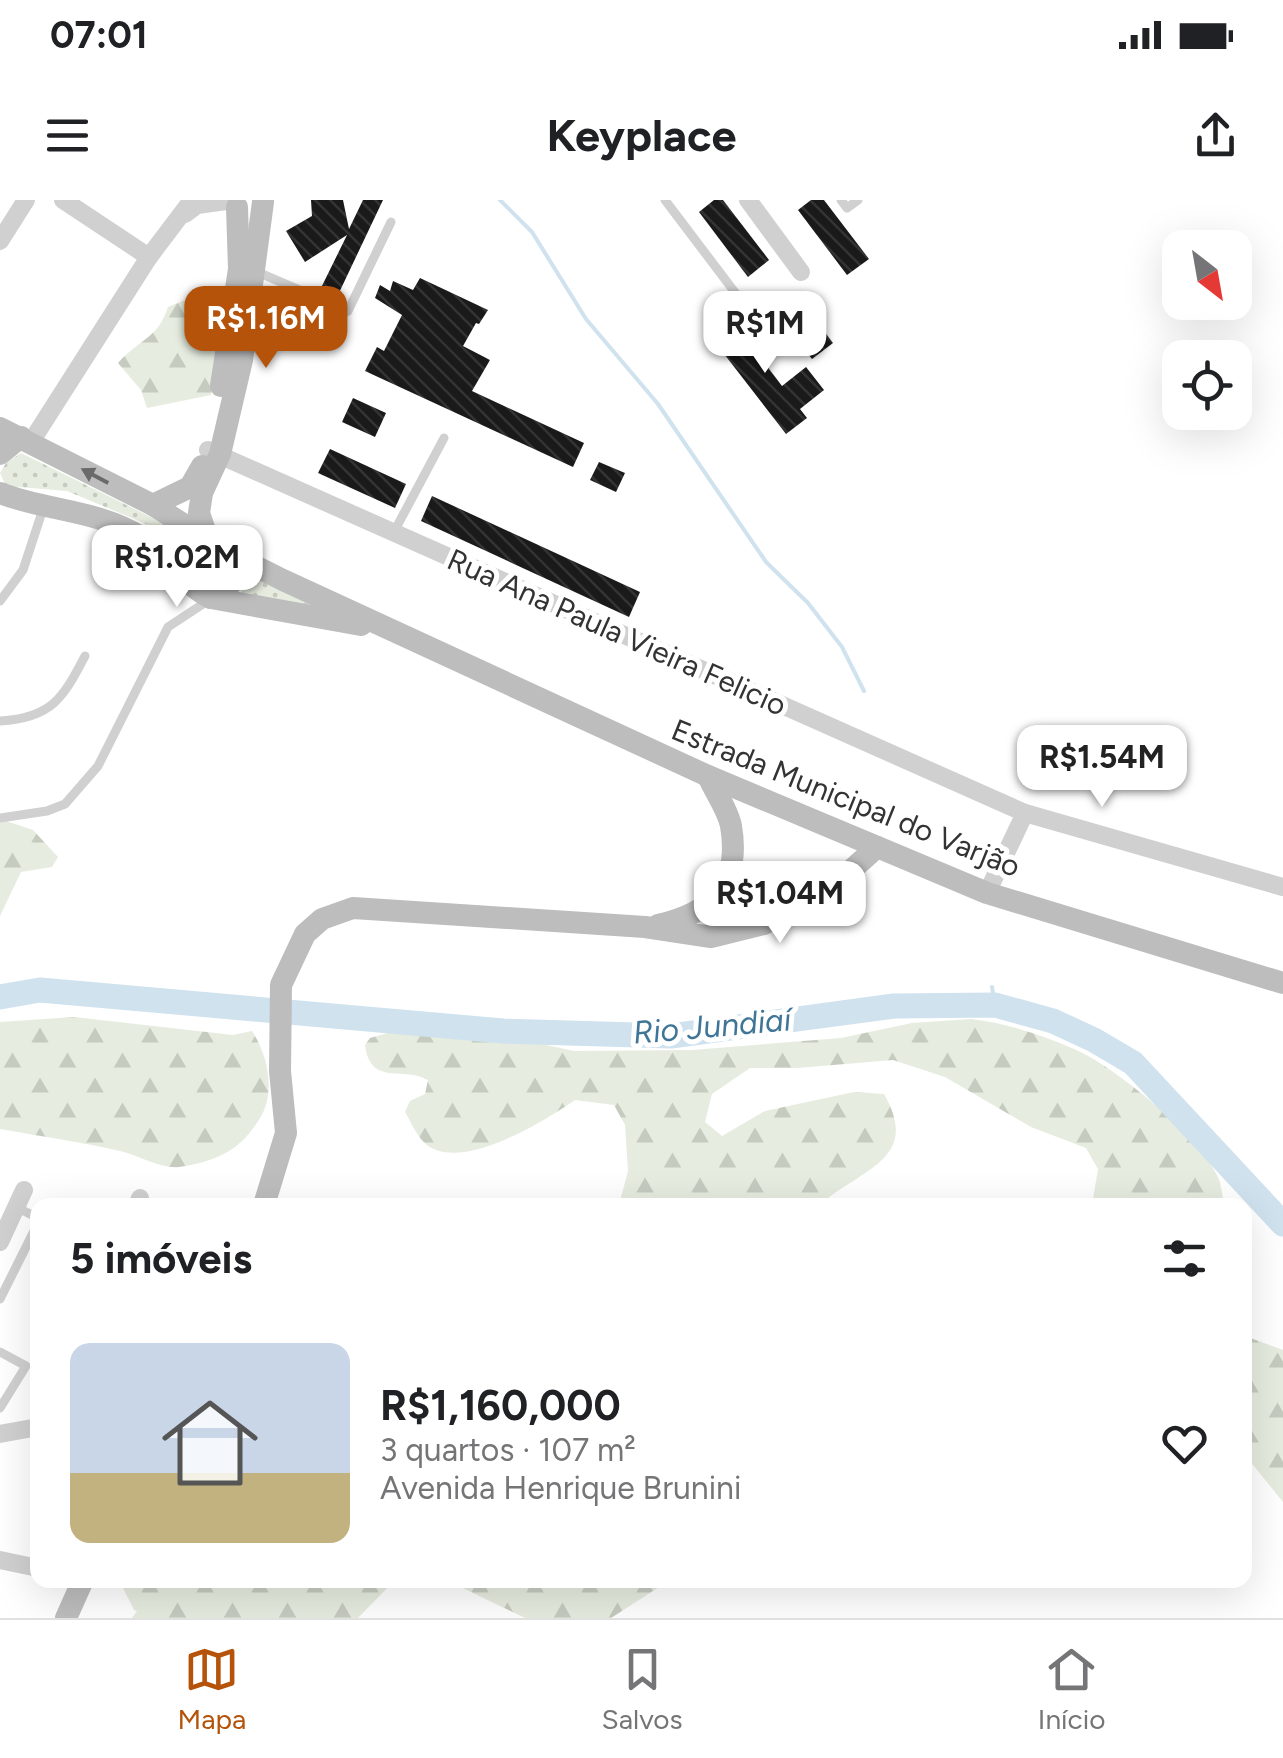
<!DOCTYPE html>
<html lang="pt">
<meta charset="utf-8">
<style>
:root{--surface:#fff;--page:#f6f6f6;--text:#202124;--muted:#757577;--line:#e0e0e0;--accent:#b45309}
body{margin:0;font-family:Figtree,sans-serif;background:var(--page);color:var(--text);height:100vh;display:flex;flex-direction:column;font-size:38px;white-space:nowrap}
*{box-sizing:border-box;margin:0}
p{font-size:32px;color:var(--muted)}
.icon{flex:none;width:55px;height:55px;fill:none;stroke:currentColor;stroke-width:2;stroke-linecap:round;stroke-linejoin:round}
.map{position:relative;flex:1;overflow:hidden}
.sheet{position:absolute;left:30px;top:998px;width:1222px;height:390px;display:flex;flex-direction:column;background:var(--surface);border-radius:20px;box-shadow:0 10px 40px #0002}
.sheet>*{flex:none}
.needle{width:65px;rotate:149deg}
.buttons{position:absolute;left:1162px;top:30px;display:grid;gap:20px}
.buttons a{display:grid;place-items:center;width:90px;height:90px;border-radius:20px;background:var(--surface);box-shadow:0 10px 40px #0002;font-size:50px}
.price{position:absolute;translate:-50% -85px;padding:0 22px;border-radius:20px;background:#fff;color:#222;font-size:32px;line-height:65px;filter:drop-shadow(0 2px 5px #0008)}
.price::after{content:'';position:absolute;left:50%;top:60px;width:30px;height:22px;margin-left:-15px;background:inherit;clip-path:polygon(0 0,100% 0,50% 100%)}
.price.current{background:var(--accent);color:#fff}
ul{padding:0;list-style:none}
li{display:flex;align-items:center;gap:30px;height:250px;padding:0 40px}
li+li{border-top:2px solid var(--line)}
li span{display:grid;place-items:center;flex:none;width:280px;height:200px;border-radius:20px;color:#555}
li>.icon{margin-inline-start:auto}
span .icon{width:120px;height:120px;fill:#fffc;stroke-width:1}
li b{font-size:42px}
h2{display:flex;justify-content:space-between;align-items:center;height:120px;padding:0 40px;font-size:42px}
.status{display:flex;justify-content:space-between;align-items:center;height:70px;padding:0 50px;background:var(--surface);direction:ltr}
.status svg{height:28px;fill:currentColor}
header{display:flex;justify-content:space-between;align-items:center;height:130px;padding:0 40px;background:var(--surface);font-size:45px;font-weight:700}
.menu{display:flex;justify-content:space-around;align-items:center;height:140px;border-top:2px solid var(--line);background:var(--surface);font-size:28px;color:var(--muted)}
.menu a{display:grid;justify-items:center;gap:5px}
.menu .current{color:var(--accent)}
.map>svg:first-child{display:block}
.green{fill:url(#green-dots)}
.forest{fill:url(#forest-firs)}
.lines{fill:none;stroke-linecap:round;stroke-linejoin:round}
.stream{stroke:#cfe2ee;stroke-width:4}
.river{stroke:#cfe2ee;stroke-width:25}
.building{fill:url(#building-back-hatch)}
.service{stroke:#d0d0d0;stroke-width:9}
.minor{stroke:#d0d0d0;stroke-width:18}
.secondary{stroke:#bdbdbd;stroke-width:22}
.oneway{fill:#6a6a6a}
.labels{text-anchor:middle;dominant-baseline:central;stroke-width:10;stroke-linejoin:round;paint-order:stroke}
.street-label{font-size:30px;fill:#333;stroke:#fff}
.water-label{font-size:32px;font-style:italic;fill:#3f7597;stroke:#fff}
</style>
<div class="status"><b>07:01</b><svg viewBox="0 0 49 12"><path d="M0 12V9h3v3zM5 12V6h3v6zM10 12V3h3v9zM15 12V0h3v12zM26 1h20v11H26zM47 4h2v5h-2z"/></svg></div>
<header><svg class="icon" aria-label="menu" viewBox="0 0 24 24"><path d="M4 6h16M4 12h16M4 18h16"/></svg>Keyplace<svg class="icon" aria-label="share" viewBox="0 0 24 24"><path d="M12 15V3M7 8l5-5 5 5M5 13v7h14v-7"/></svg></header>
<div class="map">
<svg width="1283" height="1418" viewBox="0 0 1283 1418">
<defs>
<pattern id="green-dots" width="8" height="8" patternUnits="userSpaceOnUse" patternTransform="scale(2.5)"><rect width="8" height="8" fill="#e6ecdf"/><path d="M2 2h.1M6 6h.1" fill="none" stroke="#c6cbc0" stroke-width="1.8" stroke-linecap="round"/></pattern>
<pattern id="forest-firs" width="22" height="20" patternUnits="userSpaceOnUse" patternTransform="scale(2.5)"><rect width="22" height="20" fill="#e6ecdf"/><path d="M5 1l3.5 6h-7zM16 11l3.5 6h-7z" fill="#c6cbc0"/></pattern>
<pattern id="building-back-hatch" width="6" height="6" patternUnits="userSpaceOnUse" patternTransform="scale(2.5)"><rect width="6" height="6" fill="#1a1a1a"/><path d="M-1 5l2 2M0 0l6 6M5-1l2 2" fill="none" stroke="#333"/></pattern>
</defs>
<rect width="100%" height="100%" fill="#fff"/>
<!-- green -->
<g class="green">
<path d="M21 253 157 320 220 356 224 370 221 381 209 385 201 381 181 353 151 326 67 291 6 286 0 273 6 263Z"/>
<path d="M244 370 334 409 239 400 245 383Z"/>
</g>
<!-- forest -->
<g class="forest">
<path d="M212 89 228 92 211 195 147 208 141 190 118 163C139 139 158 139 168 107Z"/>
<path d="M0 619 33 630 58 657 52 667 21 672 0 716Z"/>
<path d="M74 817 233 835 252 831C268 855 276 893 260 918 240 951 217 961 179 967 161 969 138 955 120 951 81 942 40 936 0 929V822Z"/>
<path d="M971 819C1007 823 1041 835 1074 849 1116 867 1199 936 1218 977 1221 984 1222 992 1223 1000L1218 1005H1092L1098 969 1086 948 1031 927 945 877 893 860 797 868H750L712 894 705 922 722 936 765 911 854 892 884 894C922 960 860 969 820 1005H619L628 971 625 925 614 905 575 900C545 921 462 972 427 945 417 937 411 922 405 912L410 901 425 894 428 880C405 866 370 887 365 845L370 838 395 831 461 826 574 851 692 850 841 838 912 823Z"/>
<path d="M1245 1136 1283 1150V1302L1245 1255Z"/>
<path d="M119 1380H395L358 1418H132L137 1411 134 1410Z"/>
<path d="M446 1380H670L611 1418H525Z"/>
</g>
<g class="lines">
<!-- stream -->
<g class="stream">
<path d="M500 0 532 32 586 119 658 204 766 362 808 403 842 447 864 491"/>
<path d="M992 787 995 805"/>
</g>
<!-- river -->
<path class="river" d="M0 797 40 790 503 831 671 836 894 806 995 805 1053 821 1094 840 1133 863 1283 1024"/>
</g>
<!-- building -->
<g class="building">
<path d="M311 0H343L349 29 363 0H383L337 97 320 90 347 35 305 62 286 31 312 16Z"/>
<path d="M714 0H723L769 60 748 77 699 12Z"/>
<path d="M811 0H824L869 59 847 75 798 10Z"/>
<path d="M420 78 488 110 479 124 476 123 463 146 490 160 472 191 584 243 573 267 365 171 377 147 384 151 402 115 375 98 380 85 390 91 393 81 413 90Z"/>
<path d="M726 112 782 186 806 167 824 190 800 209 807 218 786 234 704 128Z"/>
<path d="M812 115 833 143 812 159 790 131Z"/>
<path d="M353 198 386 213 375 237 342 222Z"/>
<path d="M330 249 406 284 395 308 318 273Z"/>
<path d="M599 262 625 273 616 292 590 280Z"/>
<path d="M432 296 640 392 629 417 421 321Z"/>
</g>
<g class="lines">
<!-- service -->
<g class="service">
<path d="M665 0 777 148"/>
<path d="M841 0 847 8 858 0"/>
<path d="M255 71 348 111 391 22"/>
<path d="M395 330 444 238"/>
<path d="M0 401 23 370 44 306"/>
<path d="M0 521C52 518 63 498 85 456"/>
<path d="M0 618 47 611 65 604 98 566 168 427 209 400"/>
<path d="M16 1007 38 1018"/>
<path d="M0 1099 38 1023"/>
<path d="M0 1152 26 1166 0 1208"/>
</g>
<!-- minor -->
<g class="minor">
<path d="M63 0 149 57"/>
<path d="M748 0 801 72"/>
<path d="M185 14 197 5 226 1"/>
<path d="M0 41 26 0"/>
<path d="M31 242 149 57 192 0"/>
<path d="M208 250 1025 613"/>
<path d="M987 693 1025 613 1283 687"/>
<path d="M137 1005 140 998"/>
<path d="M0 1042 24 990"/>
<path d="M0 1234 38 1227"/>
<path d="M0 1360 38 1368"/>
</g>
<!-- secondary -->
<g class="secondary">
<path d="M221 186 239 69 237 7"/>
<path d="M0 228 153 305 227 352 283 380 708 576 987 693 1283 783"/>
<path d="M0 254 21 237"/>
<path d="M0 293C46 311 98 310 141 337 168 355 182 384 211 398L361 425"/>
<path d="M153 305 190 287 202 266"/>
<path d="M208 339 199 313 202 293 220 254 242 160 263 2"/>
<path d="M211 398C235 385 240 377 227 352"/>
<path d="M658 725C712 713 741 685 731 626 728 610 715 592 708 576"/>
<path d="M264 1005 286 933 280 871 281 785 305 734 322 719 353 708 645 727 711 737 764 724 829 690 877 647"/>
<path d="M66 1418 83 1380"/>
</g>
</g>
<!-- one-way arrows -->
<defs><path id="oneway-solid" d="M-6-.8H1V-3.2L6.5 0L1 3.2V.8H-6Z" transform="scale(2.5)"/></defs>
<use class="oneway" href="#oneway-solid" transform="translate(95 276) rotate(-152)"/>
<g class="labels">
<!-- street labels -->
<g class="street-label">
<text transform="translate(617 432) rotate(24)">Rua Ana Paula Vieira Felicio</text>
<text transform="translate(846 598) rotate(22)">Estrada Municipal do Varjão</text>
</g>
<!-- water labels -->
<g class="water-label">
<text transform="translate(712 826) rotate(-5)">Rio Jundiaí</text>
</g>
</g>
</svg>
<div class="buttons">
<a><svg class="needle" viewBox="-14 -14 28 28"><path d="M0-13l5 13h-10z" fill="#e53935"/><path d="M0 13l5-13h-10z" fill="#757577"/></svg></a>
<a><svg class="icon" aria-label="locate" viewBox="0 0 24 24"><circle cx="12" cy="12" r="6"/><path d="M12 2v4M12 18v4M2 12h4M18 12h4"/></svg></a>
</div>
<b class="price current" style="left:266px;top:171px">R$1.16M</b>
<b class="price" style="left:765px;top:176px">R$1M</b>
<b class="price" style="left:177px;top:410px">R$1.02M</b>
<b class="price" style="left:1102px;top:610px">R$1.54M</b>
<b class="price" style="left:780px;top:746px">R$1.04M</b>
<section class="sheet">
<h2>5 imóveis<svg class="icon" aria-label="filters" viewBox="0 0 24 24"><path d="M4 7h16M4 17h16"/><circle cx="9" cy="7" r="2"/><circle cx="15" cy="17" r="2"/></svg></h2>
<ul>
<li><span style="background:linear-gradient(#c9d6e8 65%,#c2b280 0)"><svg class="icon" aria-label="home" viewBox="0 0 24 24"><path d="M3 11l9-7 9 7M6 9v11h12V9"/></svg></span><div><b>R$1,160,000</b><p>3 quartos · 107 m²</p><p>Avenida Henrique Brunini</p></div><svg class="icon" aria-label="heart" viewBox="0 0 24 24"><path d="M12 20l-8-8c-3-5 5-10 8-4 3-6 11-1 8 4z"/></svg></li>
</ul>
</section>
</div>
<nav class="menu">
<a class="current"><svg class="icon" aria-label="map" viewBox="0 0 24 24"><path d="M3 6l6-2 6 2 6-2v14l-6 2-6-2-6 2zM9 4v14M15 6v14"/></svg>Mapa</a>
<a><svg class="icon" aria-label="saved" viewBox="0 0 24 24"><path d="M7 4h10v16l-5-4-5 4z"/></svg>Salvos</a>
<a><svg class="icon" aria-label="home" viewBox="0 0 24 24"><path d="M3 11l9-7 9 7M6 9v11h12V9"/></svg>Início</a>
</nav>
